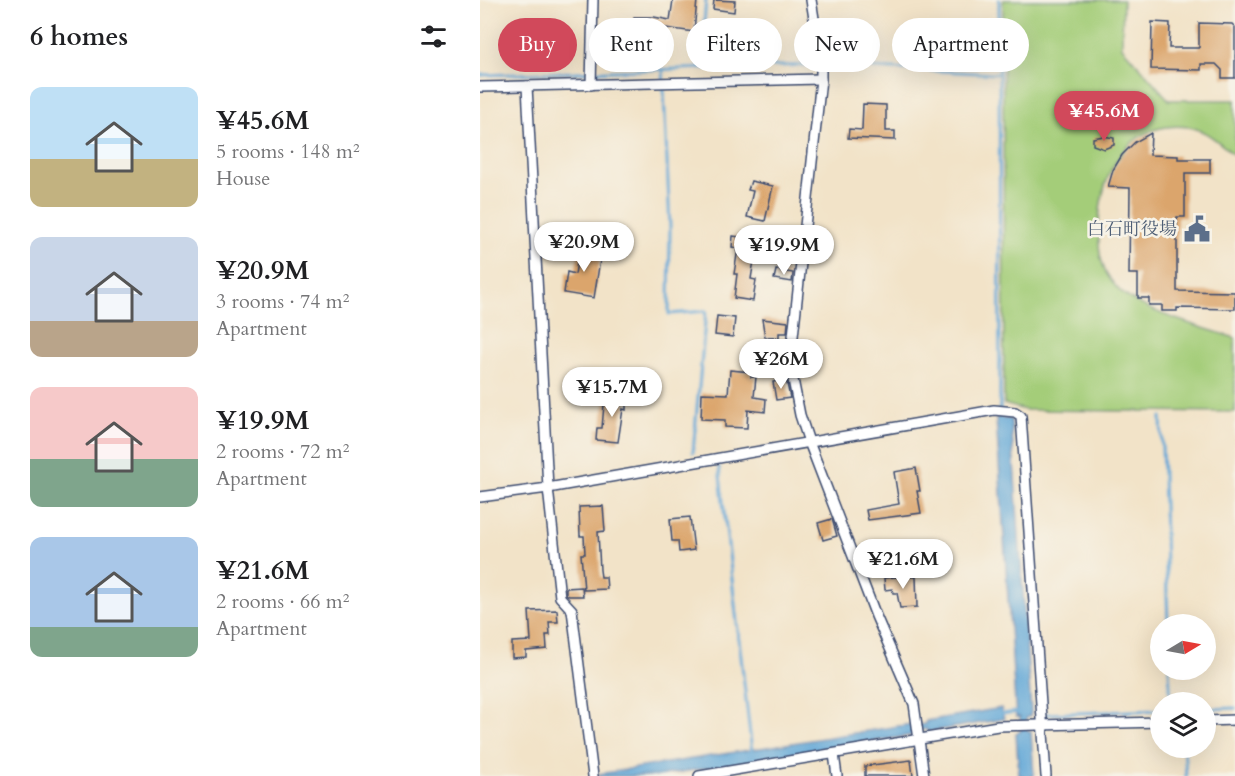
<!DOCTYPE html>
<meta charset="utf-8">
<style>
:root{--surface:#fff;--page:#f2f2f2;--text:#202124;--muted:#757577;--accent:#d1495b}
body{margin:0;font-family:Cardo,"Noto Serif JP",serif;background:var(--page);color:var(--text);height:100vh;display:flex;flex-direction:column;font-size:22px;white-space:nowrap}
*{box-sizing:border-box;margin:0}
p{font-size:20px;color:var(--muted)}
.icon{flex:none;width:33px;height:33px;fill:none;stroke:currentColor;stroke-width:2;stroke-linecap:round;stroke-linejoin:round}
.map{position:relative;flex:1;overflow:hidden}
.drawer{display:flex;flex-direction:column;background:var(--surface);width:480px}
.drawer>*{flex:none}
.top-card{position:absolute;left:18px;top:18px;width:570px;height:54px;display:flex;gap:12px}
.needle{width:39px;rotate:80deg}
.controls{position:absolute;left:670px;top:614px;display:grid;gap:12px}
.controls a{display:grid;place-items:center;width:66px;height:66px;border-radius:50%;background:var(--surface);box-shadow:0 6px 24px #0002;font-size:30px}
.price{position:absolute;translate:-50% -51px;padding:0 14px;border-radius:21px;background:#fff;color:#222;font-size:20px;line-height:39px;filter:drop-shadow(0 2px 3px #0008)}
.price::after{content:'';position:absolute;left:50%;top:36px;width:18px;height:14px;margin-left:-9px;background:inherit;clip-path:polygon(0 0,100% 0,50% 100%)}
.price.selected{background:var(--accent);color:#fff}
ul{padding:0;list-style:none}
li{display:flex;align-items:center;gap:18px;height:150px;padding:0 30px}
li span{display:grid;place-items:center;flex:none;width:168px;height:120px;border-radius:12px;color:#555}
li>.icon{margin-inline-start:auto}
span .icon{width:72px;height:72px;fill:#fffc;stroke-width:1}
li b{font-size:26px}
h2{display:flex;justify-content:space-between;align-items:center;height:72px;padding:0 30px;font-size:26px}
.tag{padding:0 21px;border-radius:27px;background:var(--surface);box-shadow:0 6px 24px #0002;font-size:21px;line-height:54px}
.tag.selected{background:var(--accent);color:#fff}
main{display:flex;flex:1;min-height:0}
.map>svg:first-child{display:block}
.green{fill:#a4cd79;stroke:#607e6c;stroke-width:1.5}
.water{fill:#62a7d7;stroke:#3e6b9a;stroke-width:1.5}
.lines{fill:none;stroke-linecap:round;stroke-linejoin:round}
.stream{stroke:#62a7d7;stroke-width:3}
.building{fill:#dba56c}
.street-casing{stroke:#3b4a6e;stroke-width:12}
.street{stroke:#fff;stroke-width:9}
.labels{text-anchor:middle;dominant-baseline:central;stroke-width:5;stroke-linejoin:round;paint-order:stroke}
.service-label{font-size:18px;fill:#4e5e75;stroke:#f7f3e8;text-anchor:end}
</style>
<main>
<section class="drawer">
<h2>6 homes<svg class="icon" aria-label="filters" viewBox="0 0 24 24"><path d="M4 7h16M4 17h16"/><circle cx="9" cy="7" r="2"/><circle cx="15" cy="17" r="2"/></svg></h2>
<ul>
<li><span style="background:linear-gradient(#bfe0f5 60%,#c2b280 0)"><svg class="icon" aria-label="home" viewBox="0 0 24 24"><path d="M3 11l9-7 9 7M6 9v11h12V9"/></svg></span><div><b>¥45.6M</b><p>5 rooms · 148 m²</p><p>House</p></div></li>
<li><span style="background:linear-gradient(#c9d6e8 70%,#b9a48a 0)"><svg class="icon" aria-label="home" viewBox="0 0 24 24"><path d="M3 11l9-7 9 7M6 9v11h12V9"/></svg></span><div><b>¥20.9M</b><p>3 rooms · 74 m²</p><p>Apartment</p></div></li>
<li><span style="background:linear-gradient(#f6c9c9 60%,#7fa58c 0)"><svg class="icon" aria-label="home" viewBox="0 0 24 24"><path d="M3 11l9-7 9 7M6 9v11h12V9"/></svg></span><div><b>¥19.9M</b><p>2 rooms · 72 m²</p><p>Apartment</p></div></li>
<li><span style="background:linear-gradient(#a9c7e8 75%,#7fa58c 0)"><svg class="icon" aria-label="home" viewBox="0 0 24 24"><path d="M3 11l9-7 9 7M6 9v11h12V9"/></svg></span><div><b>¥21.6M</b><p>2 rooms · 66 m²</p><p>Apartment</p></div></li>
</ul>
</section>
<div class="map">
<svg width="755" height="776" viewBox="0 0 755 776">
<rect width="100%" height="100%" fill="#f7f3e8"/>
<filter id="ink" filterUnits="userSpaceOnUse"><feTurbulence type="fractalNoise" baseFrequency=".0167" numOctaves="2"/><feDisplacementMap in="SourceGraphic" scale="12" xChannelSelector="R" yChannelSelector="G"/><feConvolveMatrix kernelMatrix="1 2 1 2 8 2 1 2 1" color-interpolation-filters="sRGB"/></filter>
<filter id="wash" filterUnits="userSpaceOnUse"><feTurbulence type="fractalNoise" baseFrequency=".008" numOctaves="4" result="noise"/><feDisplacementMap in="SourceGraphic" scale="24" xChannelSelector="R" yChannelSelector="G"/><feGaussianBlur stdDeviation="1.35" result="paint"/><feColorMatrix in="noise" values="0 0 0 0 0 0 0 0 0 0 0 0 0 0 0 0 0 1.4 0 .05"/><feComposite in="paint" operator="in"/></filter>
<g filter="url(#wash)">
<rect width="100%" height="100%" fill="#f2e3c8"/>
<!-- green -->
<path class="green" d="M523 0H643L642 47 689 100H755V156C742 145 727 130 709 127 649 119 620 172 619 224 618 250 619 268 637 288 658 311 725 328 755 338V412L545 410 524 404Z"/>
<!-- water -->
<g class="water">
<path d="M516 418 531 419 551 712 550 716 546 718 547 731 551 732 554 776H539L536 733 541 731 540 717H536Z"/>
<path d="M521 708 524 719 447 732V729L433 731V735L177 776H119L118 774 431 724 432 726 445 724 446 721Z"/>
</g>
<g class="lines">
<!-- stream -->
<g class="stream">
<path d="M519 0 520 421"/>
<path d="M220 69 226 0"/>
<path d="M183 70 190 228 189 314 226 311 213 452"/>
<path d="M0 75 329 65 519 74"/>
<path d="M681 417 688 624"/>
<path d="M239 467 272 752"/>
<path d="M689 669 691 702"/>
<path d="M726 709 755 708"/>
<path d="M521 714 539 712"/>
<path d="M566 714 681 710"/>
<path d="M704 747 706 776"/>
</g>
</g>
<g id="blocks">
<!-- building -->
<g class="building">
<path d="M193 0H217L214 32 165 25V36L153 35 154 17H174L190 20Z"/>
<path d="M234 0 255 1 254 12 233 9Z"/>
<path d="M672 22 690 23 689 48H719V23L752 24 755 27V78H742V70L736 64H721V70L671 69Z"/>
<path d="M383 104 406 105V131H415V140L368 138 369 129 382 130Z"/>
<path d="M671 133 670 155 698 156V159H730V173H705V217H697V291L755 292V309L697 308V311H682V305H669V298H658V274H649L650 188 628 187 633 170 642 155 655 142Z"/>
<path d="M624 136 634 138V145L624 149 613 145V138Z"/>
<path d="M271 181 293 186 285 221 267 217 273 191 268 190Z"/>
<path d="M253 236 279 240 278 248H276L271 279 276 280 273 301 254 298 257 274H254L258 248 252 247Z"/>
<path d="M331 237 341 238 338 256 329 254Z"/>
<path d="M100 244 119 247 117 259 120 260 114 298 84 293 87 272 95 274Z"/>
<path d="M296 270 313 273 312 282 294 279Z"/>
<path d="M237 316 255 318 253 337 235 335Z"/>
<path d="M282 319 308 322 307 333H299V338L285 337Z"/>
<path d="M250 370 271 372V377H276L274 397 286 399 285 412 268 410 267 428 245 427V420L221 419 222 393 248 394Z"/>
<path d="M306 379 310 398 296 400 293 382Z"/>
<path d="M125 393 143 395 142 401 146 402V410L143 409 138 442 116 440 117 428H122Z"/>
<path d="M436 468 440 491H437L441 513 388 520 386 510 419 504 414 472Z"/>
<path d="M123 506 125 531 118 532 120 570 121 577H126L127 589 104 590 101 554H105L104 536H100L99 507Z"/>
<path d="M210 517 214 550 199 552 198 541H192L190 519Z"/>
<path d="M352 519 357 536 343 540 338 523Z"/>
<path d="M426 576 436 577 437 607 420 608 417 593H413L412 589 405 590 404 578Z"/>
<path d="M102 587 103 596H89L86 594V588Z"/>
<path d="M77 610 78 622H69L70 635H66L67 649 46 651V657L32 658V642L51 641 49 611Z"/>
<path d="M431 760 433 776H385V766Z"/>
</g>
</g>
</g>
<g filter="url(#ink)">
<use href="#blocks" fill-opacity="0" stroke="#3b4a6e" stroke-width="1.5"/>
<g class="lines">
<!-- street casing -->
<g class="street-casing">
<g id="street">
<path d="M331 0 341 62V79L310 364 320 415 329 442 396 616 434 704 444 776"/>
<path d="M111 85 113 0"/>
<path d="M47 86 68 488 80 597 92 610 113 776"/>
<path d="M0 87 341 79"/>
<path d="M0 497 68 488 514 410 535 412 541 416 566 776"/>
<path d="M726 721 755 720"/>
<path d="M354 754 357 776"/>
<path d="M219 776 518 726 681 722"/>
</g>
</g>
<!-- street -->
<use href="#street" class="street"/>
</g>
</g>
<!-- icons -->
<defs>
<g id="civic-bare" transform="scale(2.07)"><path d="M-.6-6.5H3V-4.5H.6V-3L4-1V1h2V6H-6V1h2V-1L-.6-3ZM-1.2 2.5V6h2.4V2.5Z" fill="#5c6f8a" stroke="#f7f3e8" stroke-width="2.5" paint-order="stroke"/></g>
</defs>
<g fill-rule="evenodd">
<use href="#civic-bare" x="717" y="229"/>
</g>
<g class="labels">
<!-- service labels -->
<g class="service-label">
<text x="697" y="229">白石町役場</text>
</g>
</g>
</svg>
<div class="controls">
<a><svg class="needle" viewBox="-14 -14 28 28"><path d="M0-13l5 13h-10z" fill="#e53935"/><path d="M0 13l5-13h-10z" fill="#757577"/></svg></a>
<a><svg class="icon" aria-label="layers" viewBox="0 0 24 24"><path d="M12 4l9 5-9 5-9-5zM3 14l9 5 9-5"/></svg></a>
</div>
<b class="price selected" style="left:624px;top:142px">¥45.6M</b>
<b class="price" style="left:104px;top:273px">¥20.9M</b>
<b class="price" style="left:304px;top:276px">¥19.9M</b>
<b class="price" style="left:301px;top:390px">¥26M</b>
<b class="price" style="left:132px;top:418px">¥15.7M</b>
<b class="price" style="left:423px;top:590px">¥21.6M</b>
<div class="top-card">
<a class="tag selected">Buy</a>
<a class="tag">Rent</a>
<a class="tag">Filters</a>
<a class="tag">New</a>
<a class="tag">Apartment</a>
</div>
</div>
</main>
